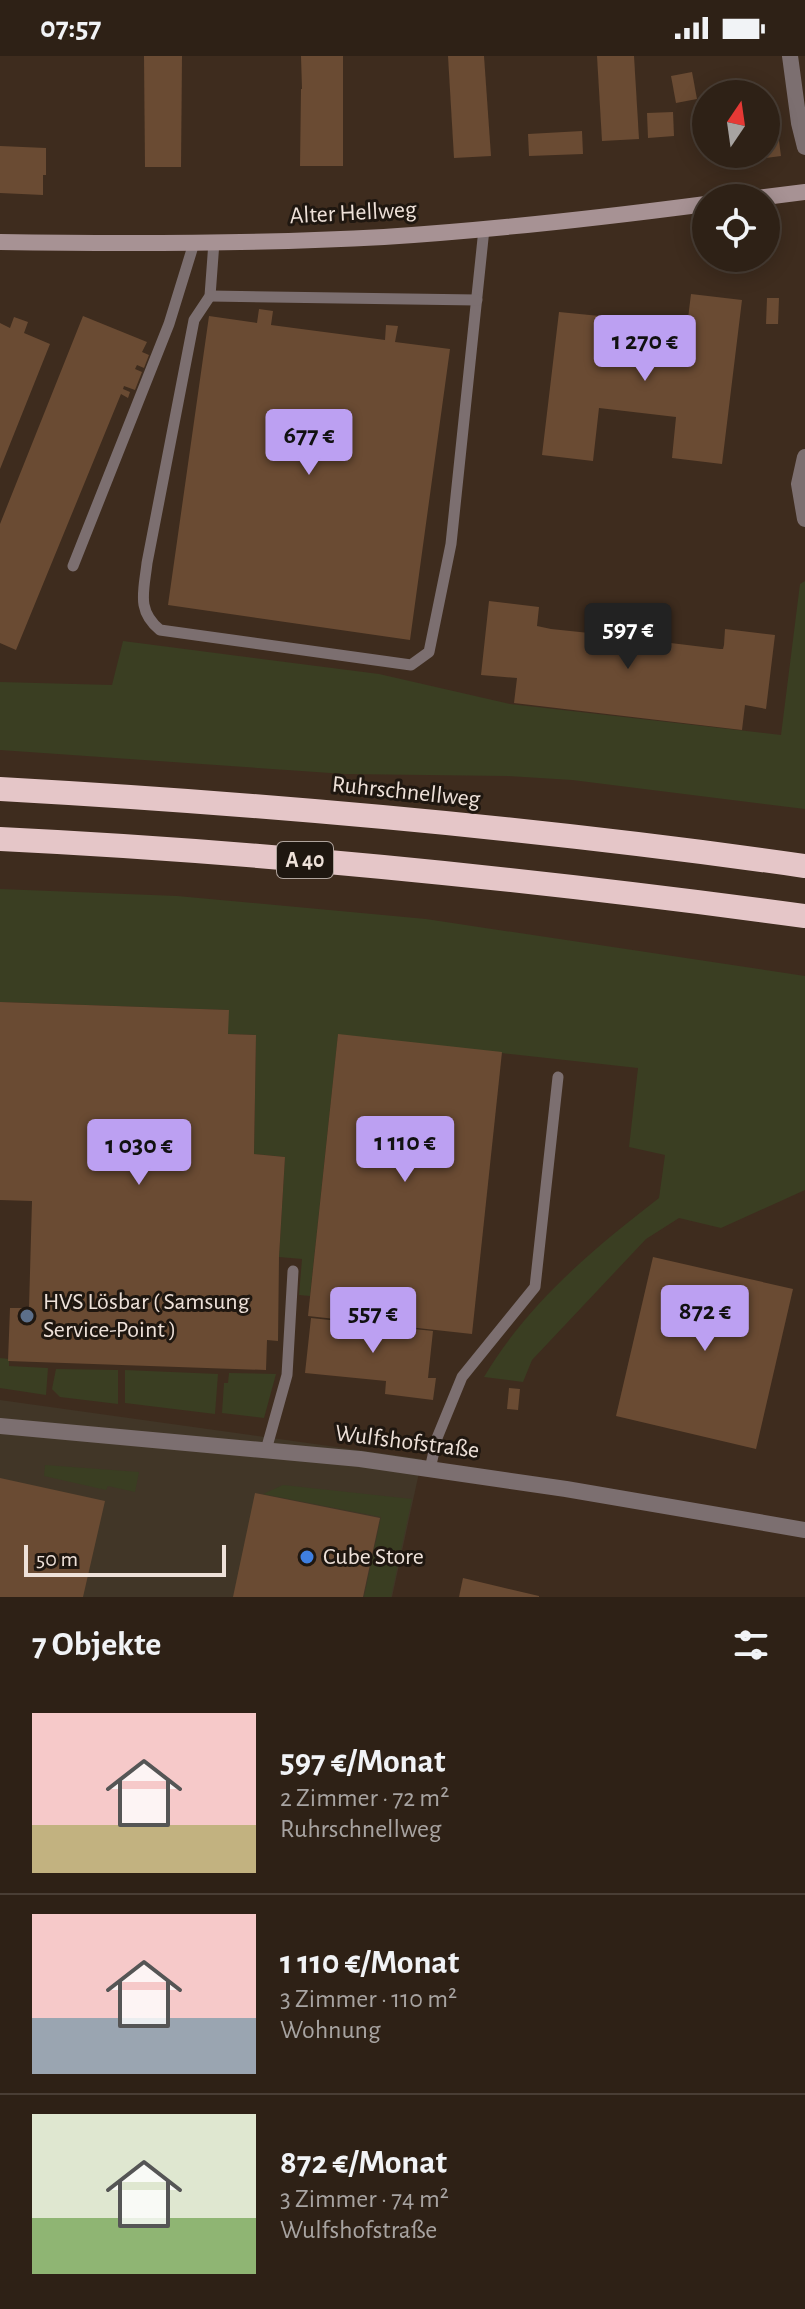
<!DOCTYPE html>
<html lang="de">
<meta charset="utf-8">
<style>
:root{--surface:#2e2116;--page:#3a2e23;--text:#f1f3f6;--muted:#a7a3a1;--line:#493e35;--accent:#bca0f2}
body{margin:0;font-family:"Alegreya Sans",sans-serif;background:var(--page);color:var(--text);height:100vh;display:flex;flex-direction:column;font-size:30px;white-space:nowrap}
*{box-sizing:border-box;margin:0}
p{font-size:26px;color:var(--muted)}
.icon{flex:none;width:44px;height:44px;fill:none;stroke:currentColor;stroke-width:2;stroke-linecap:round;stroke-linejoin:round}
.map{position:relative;height:1541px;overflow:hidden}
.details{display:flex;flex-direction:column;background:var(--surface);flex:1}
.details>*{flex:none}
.needle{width:52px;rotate:13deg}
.tools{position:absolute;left:692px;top:24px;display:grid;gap:16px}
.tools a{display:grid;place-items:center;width:88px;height:88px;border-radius:50%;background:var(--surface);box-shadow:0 4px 20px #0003,0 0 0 2px var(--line);font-size:40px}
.scale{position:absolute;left:24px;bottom:20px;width:202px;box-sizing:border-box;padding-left:8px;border:4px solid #eee1d9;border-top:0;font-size:22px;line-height:28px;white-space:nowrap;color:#eee1d9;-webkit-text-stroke:6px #1f1710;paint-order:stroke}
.price{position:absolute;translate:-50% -68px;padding:0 18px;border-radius:8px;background:var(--accent);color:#111;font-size:26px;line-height:52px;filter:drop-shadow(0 2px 4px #0008)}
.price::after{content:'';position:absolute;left:50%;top:48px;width:24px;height:18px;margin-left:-12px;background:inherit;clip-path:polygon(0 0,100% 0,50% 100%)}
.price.on{background:#222;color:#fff}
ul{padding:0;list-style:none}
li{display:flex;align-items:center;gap:24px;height:200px;padding:0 32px}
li+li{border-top:2px solid var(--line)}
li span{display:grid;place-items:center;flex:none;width:224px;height:160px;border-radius:0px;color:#555}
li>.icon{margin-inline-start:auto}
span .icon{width:96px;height:96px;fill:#fffc;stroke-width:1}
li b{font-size:34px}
h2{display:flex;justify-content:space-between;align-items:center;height:96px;padding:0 32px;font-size:34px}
.status{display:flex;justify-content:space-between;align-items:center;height:56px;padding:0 40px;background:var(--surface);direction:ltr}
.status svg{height:22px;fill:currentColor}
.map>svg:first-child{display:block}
.commercial{fill:#413627}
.green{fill:#3a3e22}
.building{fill:#6a4b33}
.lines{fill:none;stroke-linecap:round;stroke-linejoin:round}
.lane{stroke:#7c6f70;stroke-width:11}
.street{stroke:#7c6f70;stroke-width:16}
.secondary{stroke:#a79294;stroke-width:16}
.highway{stroke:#e5c6c8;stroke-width:24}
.service-dot{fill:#5c6f8a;stroke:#1f1710;stroke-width:3}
.shop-dot{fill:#3f7fe0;stroke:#1f1710;stroke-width:3}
.labels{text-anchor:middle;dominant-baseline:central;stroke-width:6;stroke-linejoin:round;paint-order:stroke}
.shield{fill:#1f1710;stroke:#b0a49d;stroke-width:2}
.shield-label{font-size:22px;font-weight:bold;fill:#eee1d9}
.street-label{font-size:24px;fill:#eee1d9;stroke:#1f1710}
.poi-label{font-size:24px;fill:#eee1d9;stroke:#1f1710;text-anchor:start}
</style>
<div class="status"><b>07:57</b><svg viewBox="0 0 49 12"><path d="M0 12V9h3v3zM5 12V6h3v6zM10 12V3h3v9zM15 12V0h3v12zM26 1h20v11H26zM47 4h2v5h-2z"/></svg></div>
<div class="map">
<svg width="805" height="1541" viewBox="0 0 805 1541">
<rect width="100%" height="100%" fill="#3e2c1e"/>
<!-- commercial -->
<path class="commercial" d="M0 1344 422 1403 392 1541H0Z"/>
<!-- green -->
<g class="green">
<path d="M805 525V753L572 724 507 720 345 718 0 694V626L112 629 123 585 379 618 510 648 781 679 800 528Z"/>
<path d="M0 833 177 840 426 863 805 920V1134L721 1172 679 1162 646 1183 532 1304 523 1326 484 1321C528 1247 592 1194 659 1142L665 1099 629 1091 638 1012 338 979 310 1240 299 1239 302 1203 279 1201 285 1101 254 1098 256 979 228 978V954L0 946Z"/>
<path d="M0 1302 9 1303V1310L48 1312 46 1339 0 1332Z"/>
<path d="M56 1313 118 1314V1348L60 1341 52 1333Z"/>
<path d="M125 1314 218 1318 215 1358 125 1347Z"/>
<path d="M229 1317 276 1318 264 1362 222 1357 224 1327H228Z"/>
<path d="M45 1409 139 1416 135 1436 108 1430 106 1434 44 1420Z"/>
<path d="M283 1429 412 1443 391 1541H364L381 1461 263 1438Z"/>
</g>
<!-- building -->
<g class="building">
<path d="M144 0H182L181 111H145Z"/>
<path d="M301 0H343V110H300L301 33H302Z"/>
<path d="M448 0H484L491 100 454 102Z"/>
<path d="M597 0H634L639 83 602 85Z"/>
<path d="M692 16 697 43 676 47 671 20Z"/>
<path d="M775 54 781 100 730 107 729 98H766V55Z"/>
<path d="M673 56 674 80 648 82 647 57Z"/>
<path d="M582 75 583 98 529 100 528 78Z"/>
<path d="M0 90 46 92V119H43V139L0 137Z"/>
<path d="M691 238 742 244 722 408 672 402 676 361 599 352 593 405 542 399 559 256 610 261 605 302 637 305 638 295 647 288 654 297 652 307 682 311Z"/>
<path d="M767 242H779L778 268H766Z"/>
<path d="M259 253 273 255 271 269 385 284 386 269 398 270 395 286 450 293 410 584 168 549 209 260 257 267Z"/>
<path d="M83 260 147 286 142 296 149 299 144 312 137 309 135 313 142 316 135 334 124 330 123 333 130 336 128 342 121 338 16 594 0 587V468Z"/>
<path d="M14 261 28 266 24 277 50 288 0 413V267L10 272Z"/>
<path d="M489 545 539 551 537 570 551 573 618 580 619 574 642 577 641 583 646 584 720 593H723L724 589 725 573 775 579 766 653 745 649 742 674 514 647 517 622 481 619Z"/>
<path d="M0 946 229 954 228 978 256 979 254 1098 285 1101 279 1201 278 1285 267 1284 266 1314 8 1305 10 1252H29L32 1145 0 1144Z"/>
<path d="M338 978 502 996 472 1278 308 1260Z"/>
<path d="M653 1201 793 1233 756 1393 616 1360Z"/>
<path d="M311 1262 433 1275 428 1322H436L433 1344 385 1338 386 1325 305 1317Z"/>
<path d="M509 1332 520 1333 518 1354 507 1353Z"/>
<path d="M0 1422 105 1445 83 1541H0Z"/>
<path d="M255 1437 380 1462 363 1541H233Z"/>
<path d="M463 1522 539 1540V1541H459Z"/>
</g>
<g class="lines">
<!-- lane -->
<g class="lane">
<path d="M214 186 210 240 194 264 147 507C144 535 136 554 160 574L411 609 429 596 451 488 484 173"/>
<path d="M210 240 477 244"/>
<path d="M73 510 169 268 194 187"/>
<path d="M266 1394 287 1319 293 1215"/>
<path d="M430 1413 437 1382 462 1321 535 1231 558 1021"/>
</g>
<!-- street -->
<g class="street">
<path d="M790 0 799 67 805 91"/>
<path d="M805 401 799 428 805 463"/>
<path d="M0 1370 360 1403 566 1433 805 1474"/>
</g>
<!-- secondary -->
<g class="secondary">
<path d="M757 142 805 136"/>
<path d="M0 186C128 188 256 188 384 181 492 174 599 162 706 148"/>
</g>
<!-- highway -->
<g class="highway">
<path d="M0 733C269 748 538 772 805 810"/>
<path d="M0 783C269 796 538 824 805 860"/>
</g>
</g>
<!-- markers -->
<circle class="service-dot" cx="27" cy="1260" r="8"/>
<circle class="shop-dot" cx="307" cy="1501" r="8"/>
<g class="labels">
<!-- shield labels -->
<rect class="shield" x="277" y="786" width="56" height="36" rx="6"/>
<g class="shield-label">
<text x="305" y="804">A 40</text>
</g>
<!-- street labels -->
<g class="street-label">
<text transform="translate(353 157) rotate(-3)">Alter Hellweg</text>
<text transform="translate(406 736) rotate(6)">Ruhrschnellweg</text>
<text transform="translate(407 1386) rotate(7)">Wulfshofstraße</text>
</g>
<!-- poi labels -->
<g class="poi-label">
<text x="43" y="1246">HVS Lösbar ( Samsung<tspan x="43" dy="28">Service-Point )</tspan></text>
<text x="323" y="1501">Cube Store</text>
</g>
</g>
</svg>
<div class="tools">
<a><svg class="needle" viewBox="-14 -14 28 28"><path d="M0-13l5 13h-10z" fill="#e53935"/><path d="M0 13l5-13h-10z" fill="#a7a3a1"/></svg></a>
<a><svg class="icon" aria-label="locate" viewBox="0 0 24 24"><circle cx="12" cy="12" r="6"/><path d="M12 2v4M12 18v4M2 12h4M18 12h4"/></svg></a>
</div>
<div class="scale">50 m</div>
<b class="price" style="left:645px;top:327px">1 270 €</b>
<b class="price" style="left:309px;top:421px">677 €</b>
<b class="price on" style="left:628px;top:615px">597 €</b>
<b class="price" style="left:405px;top:1128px">1 110 €</b>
<b class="price" style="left:139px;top:1131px">1 030 €</b>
<b class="price" style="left:705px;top:1297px">872 €</b>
<b class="price" style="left:373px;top:1299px">557 €</b>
</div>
<section class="details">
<h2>7 Objekte<svg class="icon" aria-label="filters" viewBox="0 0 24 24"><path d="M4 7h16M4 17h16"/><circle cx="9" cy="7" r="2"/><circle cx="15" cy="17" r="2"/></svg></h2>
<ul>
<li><span style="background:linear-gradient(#f6c9c9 70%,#c2b280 0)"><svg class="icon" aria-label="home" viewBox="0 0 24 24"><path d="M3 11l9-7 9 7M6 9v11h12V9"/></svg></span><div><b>597 €/Monat</b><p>2 Zimmer · 72 m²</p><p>Ruhrschnellweg</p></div></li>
<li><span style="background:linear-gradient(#f6c9c9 65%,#9aa5b1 0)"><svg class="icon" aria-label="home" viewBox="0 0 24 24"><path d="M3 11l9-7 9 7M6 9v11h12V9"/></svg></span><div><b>1 110 €/Monat</b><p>3 Zimmer · 110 m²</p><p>Wohnung</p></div></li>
<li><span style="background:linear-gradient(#dfe7d0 65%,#8fb573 0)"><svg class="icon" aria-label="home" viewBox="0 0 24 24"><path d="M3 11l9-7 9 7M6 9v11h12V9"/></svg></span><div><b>872 €/Monat</b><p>3 Zimmer · 74 m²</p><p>Wulfshofstraße</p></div></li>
</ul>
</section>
